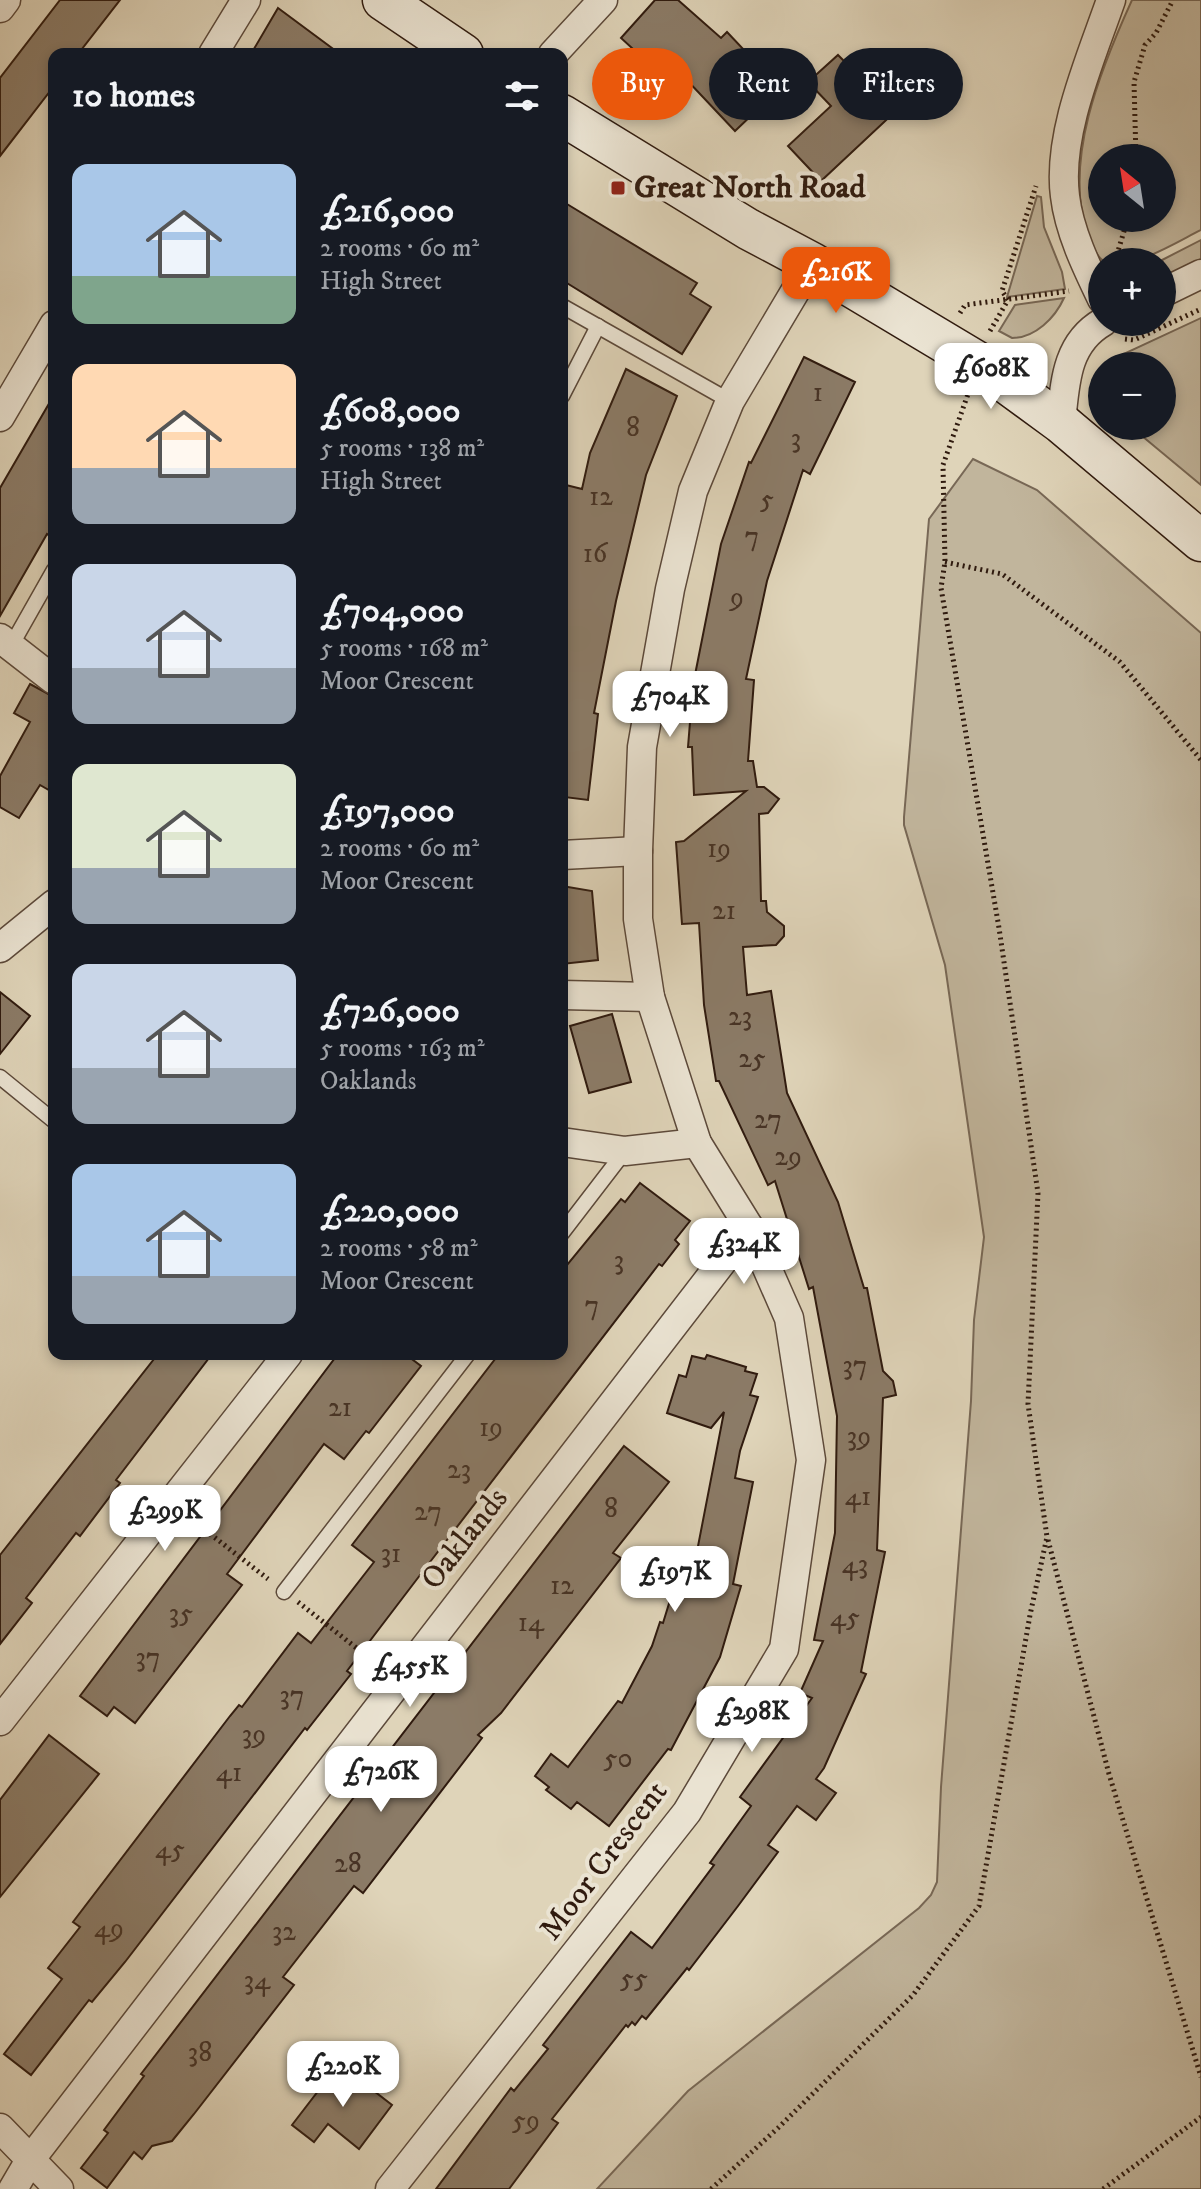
<!DOCTYPE html>
<meta charset="utf-8">
<style>
:root{--surface:#171b24;--page:#20242c;--text:#f1f3f6;--muted:#9ea1a6;--accent:#ea580c}
body{margin:0;font-family:"IM FELL DW Pica",serif;background:var(--page);color:var(--text);height:100vh;display:flex;flex-direction:column;font-size:30px;white-space:nowrap}
*{box-sizing:border-box;margin:0}
p{font-size:26px;color:var(--muted)}
.icon{flex:none;width:44px;height:44px;fill:none;stroke:currentColor;stroke-width:2;stroke-linecap:round;stroke-linejoin:round}
.map{position:relative;flex:1;overflow:hidden}
.side{position:absolute;left:48px;top:48px;width:520px;height:1312px;display:flex;flex-direction:column;background:var(--surface);border-radius:16px;box-shadow:0 4px 12px #0003}
.side>*{flex:none}
.top-card{position:absolute;left:592px;top:48px;width:488px;height:72px;display:flex;gap:16px}
.needle{width:52px;rotate:330deg}
.fabs{position:absolute;left:1088px;top:144px;display:grid;gap:16px}
.fabs a{display:grid;place-items:center;width:88px;height:88px;border-radius:50%;background:var(--surface);box-shadow:0 4px 12px #0003;font-size:40px}
.price{position:absolute;translate:-50% -68px;padding:0 18px;border-radius:16px;background:#fff;color:#222;font-size:26px;line-height:52px;filter:drop-shadow(0 2px 4px #0008)}
.price::after{content:'';position:absolute;left:50%;top:48px;width:24px;height:18px;margin-left:-12px;background:inherit;clip-path:polygon(0 0,100% 0,50% 100%)}
.price.selected{background:var(--accent);color:#fff}
ul{padding:0;list-style:none}
li{display:flex;align-items:center;gap:24px;height:200px;padding:0 24px}
li span{display:grid;place-items:center;flex:none;width:224px;height:160px;border-radius:16px;color:#555}
li>.icon{margin-inline-start:auto}
span .icon{width:96px;height:96px;fill:#fffc;stroke-width:1}
li b{font-size:34px}
h2{display:flex;justify-content:space-between;align-items:center;height:96px;padding:0 24px;font-size:34px}
.pill{padding:0 28px;border-radius:36px;background:var(--surface);box-shadow:0 4px 12px #0003;font-size:28px;line-height:72px}
.pill.selected{background:var(--accent);color:#fff}
.map>svg:first-child{display:block}
.green{fill:#c1b59c;stroke:#786856;stroke-width:2;fill-rule:evenodd}
.building{fill:#8b7b67;stroke:#301b0f;stroke-width:2}
.lines{fill:none;stroke-linecap:round;stroke-linejoin:round}
.service-casing{stroke:#5c493a;stroke-width:17}
.minor-casing{stroke:#5c493a;stroke-width:31}
.secondary-casing{stroke:#301b0f;stroke-width:43}
.path{stroke:#301b0f;stroke-width:5;stroke-dasharray:2 4;stroke-linecap:butt}
.service{stroke:#eae3d2;stroke-width:14}
.minor{stroke:#eae3d2;stroke-width:28}
.secondary{stroke:#eae3d2;stroke-width:40}
.poi-dot{fill:#8f2418;stroke:#eae3d2;stroke-width:3}
.labels{text-anchor:middle;dominant-baseline:central;stroke-width:8;stroke-linejoin:round;paint-order:stroke}
.number-label{font-size:28px;fill:#473325}
.poi-label{font-size:32px;font-weight:bold;fill:#301b0f;stroke:#eae3d2;text-anchor:start}
.street-label{font-size:32px;fill:#301b0f;stroke:#eae3d2}
</style>
<div class="map">
<svg width="1201" height="2189" viewBox="0 0 1201 2189">
<rect width="100%" height="100%" fill="#dfd4b9"/>
<filter id="stains"><feTurbulence type="fractalNoise" baseFrequency=".0025" numOctaves="4"/><feColorMatrix values="0 0 0 0 .2 0 0 0 0 .09 0 0 0 0 .02 0 0 0 .5 -.17"/></filter>
<radialGradient id="worn" r=".72"><stop offset=".6" stop-color="#630" stop-opacity="0"/><stop offset="1" stop-color="#630" stop-opacity=".3"/></radialGradient>
<!-- green -->
<g class="green">
<path d="M1132 0H1201V230C1178 241 1129 273 1104 261 1097 258 1091 243 1088 236 1062 162 1101 68 1132 0ZM1102 158H1162V218H1102Z"/>
<path d="M1037 196 1041 197 1044 227 1062 272 1065 289 1007 297Z"/>
<path d="M1201 240V259L1168 275 1162 260Z"/>
<path d="M1064 298C1055 318 1035 338 1012 338L999 331 1015 305Z"/>
<path d="M1201 318V485L1130 426H1162V366H1109L1117 357Z"/>
<path d="M973 459 1037 490 1201 633V2189H597L688 2091 919 1908 931 1895 937 1882 941 1787 971 1401 974 1320 984 1237 945 965 904 825V817L929 519Z"/>
</g>
<!-- building -->
<g class="building">
<path d="M60 0H120L78 54H54V86L0 156V78Z"/>
<path d="M655 0H678L721 38 727 32 780 88 735 131 668 60 658 72 621 38Z"/>
<path d="M278 8 340 54H251Z"/>
<path d="M838 55 861 78 882 59 914 94 821 181 788 146 831 106 808 82Z"/>
<path d="M562 201 697 283 690 294 711 307 682 354 562 280Z"/>
<path d="M804 357 855 382 810 474 803 470 767 581 746 679 754 680 748 761H753L757 787H764L779 799 768 813 759 814 761 901H766L767 912 784 926V936L776 945 743 947 747 995 771 991 787 1093 838 1202 864 1288H867L883 1371 893 1381 896 1395 883 1398 877 1550 885 1552 861 1672 866 1674 824 1768 816 1779 836 1793 816 1820 797 1806 768 1845 778 1852 738 1906 689 1970 687 1968 646 2019 642 2016 635 2025 632 2022 628 2027 626 2025 552 2119 558 2123 509 2189H436L511 2088 514 2091 548 2049 543 2045 631 1932 652 1948 714 1865 710 1863 751 1806 740 1797 812 1698 800 1693 823 1641 814 1640 835 1533 837 1416 813 1287 809 1289 775 1181 768 1185 719 1081H716L704 1005 699 923 682 924 676 842 684 841 746 791 694 795 692 747H688L693 685 721 544 749 462 751 463Z"/>
<path d="M626 369 677 396 646 475 616 601 594 713 598 714 588 800 564 797 565 791 562 790V484L582 489 590 453Z"/>
<path d="M54 395V539L47 534 0 616V488Z"/>
<path d="M30 684 54 697V793L40 785 19 818 0 807V776L30 722 14 713Z"/>
<path d="M562 886 592 891 598 960 562 964Z"/>
<path d="M0 992 30 1016 0 1054Z"/>
<path d="M612 1014 631 1082 589 1093 570 1026Z"/>
<path d="M640 1183 690 1221 675 1240 679 1244 662 1266 659 1264 430 1562 347 1671 351 1674 307 1730 305 1728 125 1962 92 2002 89 2000 31 2075 4 2054 62 1979 48 1968 80 1927 73 1922 230 1716 239 1705 242 1707 298 1633 311 1643 374 1562 352 1545 499 1354H562V1271L621 1199 625 1202Z"/>
<path d="M158 1354H212L116 1480 120 1483 80 1536 76 1533 26 1598 32 1603 0 1644V1555Z"/>
<path d="M338 1354H405L421 1366 369 1433 366 1431 344 1459 324 1444 227 1574 242 1585 135 1723 114 1707 107 1716 80 1696Z"/>
<path d="M707 1355 746 1367 745 1371 757 1374 750 1395 758 1397 740 1451 735 1478 753 1482 733 1584 741 1586 720 1657 671 1750 668 1749 609 1826 577 1802 571 1809 546 1790 549 1787 535 1776 551 1754 568 1767 618 1701 622 1703 652 1646 660 1622 663 1623 680 1568 693 1572 724 1412 711 1428 667 1413 679 1375 686 1377 692 1356 705 1359Z"/>
<path d="M624 1446 669 1482 613 1553 621 1558 501 1713 478 1735 482 1738 363 1893 354 1886 283 1977 294 1985 194 2114 172 2141 152 2146 142 2159 134 2152 107 2188 81 2168 108 2133 104 2130 144 2076 141 2074Z"/>
<path d="M49 1735 99 1774 0 1897V1800Z"/>
<path d="M339 2064 392 2105 359 2149 328 2124 314 2142 292 2125Z"/>
</g>
<g class="lines">
<!-- service casing -->
<g class="service-casing">
<g id="service">
<path d="M562 306 730 401"/>
<path d="M562 396 598 326"/>
<path d="M11 646 54 570"/>
<path d="M0 1077 54 1121"/>
<path d="M562 1233 625 1151"/>
<path d="M284 1592 468 1354"/>
</g>
</g>
<!-- minor casing -->
<g class="minor-casing">
<g id="minor">
<path d="M0 8 6 0"/>
<path d="M213 54 246 0"/>
<path d="M553 54 603 0"/>
<path d="M1162 293 1201 274"/>
<path d="M1102 299C1087 268 1069 231 1065 196 1057 134 1091 58 1111 0"/>
<path d="M0 417 54 325"/>
<path d="M1061 423C1065 385 1065 344 1103 322"/>
<path d="M0 638 54 680"/>
<path d="M562 855 638 851"/>
<path d="M0 948 54 904"/>
<path d="M562 995 650 997"/>
<path d="M562 1142 625 1151 697 1143"/>
<path d="M0 1721 288 1354"/>
<path d="M0 2128 59 2189"/>
<path d="M13 2189 30 2160 749 1227"/>
<path d="M390 2189 687 1812 784 1649 811 1460 789 1318 749 1227 697 1143 650 997 638 919V851L642 747 670 589 693 491 730 401 812 263"/>
</g>
</g>
<!-- secondary casing -->
<g class="secondary-casing">
<g id="secondary">
<path d="M383 0 463 54"/>
<path d="M562 115 748 229 812 263 979 363 1061 423 1201 541"/>
</g>
</g>
<!-- path -->
<g class="path">
<path d="M1136 158 1134 82 1145 45 1156 33 1173 0"/>
<path d="M1115 261 1128 218"/>
<path d="M960 313 965 305 1069 291"/>
<path d="M990 331 1008 300 1002 291 1036 186"/>
<path d="M1125 339 1134 340 1201 309"/>
<path d="M945 562 1002 574 1120 662 1201 760"/>
<path d="M191 1519 268 1579"/>
<path d="M1048 1540 1109 1774 1201 2077"/>
<path d="M298 1602 378 1665"/>
<path d="M711 2189 778 2128 913 1995 979 1906 1030 1615 1047 1537 1028 1404 1038 1193 999 928 941 588 945 562 943 465 968 394"/>
<path d="M1103 2189 1201 2117"/>
</g>
<!-- service -->
<use href="#service" class="service"/>
<!-- minor -->
<use href="#minor" class="minor"/>
<!-- secondary -->
<use href="#secondary" class="secondary"/>
</g>
<!-- markers -->
<rect class="poi-dot" x="610" y="180" width="16" height="16" rx="4"/>
<g class="labels">
<!-- number labels -->
<g class="number-label">
<text x="818" y="392">1</text>
<text x="633" y="427">8</text>
<text x="796" y="438">3</text>
<text x="601" y="496">12</text>
<text x="767" y="499">5</text>
<text x="752" y="536">7</text>
<text x="595" y="553">16</text>
<text x="737" y="597">9</text>
<text x="719" y="848">19</text>
<text x="724" y="910">21</text>
<text x="740" y="1016">23</text>
<text x="752" y="1058">25</text>
<text x="768" y="1119">27</text>
<text x="788" y="1156">29</text>
<text x="619" y="1260">3</text>
<text x="592" y="1305">7</text>
<text x="855" y="1365">37</text>
<text x="340" y="1407">21</text>
<text x="491" y="1427">19</text>
<text x="859" y="1436">39</text>
<text x="459" y="1469">23</text>
<text x="858" y="1496">41</text>
<text x="611" y="1508">8</text>
<text x="428" y="1511">27</text>
<text x="391" y="1553">31</text>
<text x="855" y="1564">43</text>
<text x="562" y="1585">12</text>
<text x="181" y="1613">35</text>
<text x="845" y="1617">45</text>
<text x="531" y="1622">14</text>
<text x="148" y="1657">37</text>
<text x="292" y="1695">37</text>
<text x="254" y="1734">39</text>
<text x="618" y="1758">50</text>
<text x="229" y="1772">41</text>
<text x="170" y="1849">45</text>
<text x="348" y="1863">28</text>
<text x="109" y="1928">49</text>
<text x="284" y="1931">32</text>
<text x="634" y="1978">55</text>
<text x="257" y="1980">34</text>
<text x="200" y="2052">38</text>
<text x="526" y="2120">59</text>
</g>
<!-- poi labels -->
<g class="poi-label">
<text x="634" y="188">Great North Road</text>
</g>
<!-- street labels -->
<g class="street-label">
<text transform="translate(465 1539) rotate(-52)">Oaklands</text>
<text transform="translate(604 1861) rotate(-53)">Moor Crescent</text>
</g>
</g>
<rect width="100%" height="100%" filter="url(#stains)"/>
<rect width="100%" height="100%" fill="url(#worn)"/>
</svg>
<div class="fabs">
<a><svg class="needle" viewBox="-14 -14 28 28"><path d="M0-13l5 13h-10z" fill="#e53935"/><path d="M0 13l5-13h-10z" fill="#9ea1a6"/></svg></a>
<a>+</a>
<a>−</a>
</div>
<b class="price selected" style="left:836px;top:315px">£216K</b>
<b class="price" style="left:991px;top:411px">£608K</b>
<b class="price" style="left:670px;top:739px">£704K</b>
<b class="price" style="left:744px;top:1286px">£324K</b>
<b class="price" style="left:165px;top:1553px">£299K</b>
<b class="price" style="left:675px;top:1614px">£197K</b>
<b class="price" style="left:410px;top:1709px">£455K</b>
<b class="price" style="left:752px;top:1754px">£298K</b>
<b class="price" style="left:381px;top:1814px">£726K</b>
<b class="price" style="left:343px;top:2109px">£220K</b>
<div class="top-card">
<a class="pill selected">Buy</a>
<a class="pill">Rent</a>
<a class="pill">Filters</a>
</div>
<section class="side">
<h2>10 homes<svg class="icon" aria-label="filters" viewBox="0 0 24 24"><path d="M4 7h16M4 17h16"/><circle cx="9" cy="7" r="2"/><circle cx="15" cy="17" r="2"/></svg></h2>
<ul>
<li><span style="background:linear-gradient(#a9c7e8 70%,#7fa58c 0)"><svg class="icon" aria-label="home" viewBox="0 0 24 24"><path d="M3 11l9-7 9 7M6 9v11h12V9"/></svg></span><div><b>£216,000</b><p>2 rooms · 60 m²</p><p>High Street</p></div></li>
<li><span style="background:linear-gradient(#ffd9b3 65%,#9aa5b1 0)"><svg class="icon" aria-label="home" viewBox="0 0 24 24"><path d="M3 11l9-7 9 7M6 9v11h12V9"/></svg></span><div><b>£608,000</b><p>5 rooms · 138 m²</p><p>High Street</p></div></li>
<li><span style="background:linear-gradient(#c9d6e8 65%,#9aa5b1 0)"><svg class="icon" aria-label="home" viewBox="0 0 24 24"><path d="M3 11l9-7 9 7M6 9v11h12V9"/></svg></span><div><b>£704,000</b><p>5 rooms · 168 m²</p><p>Moor Crescent</p></div></li>
<li><span style="background:linear-gradient(#dfe7d0 65%,#9aa5b1 0)"><svg class="icon" aria-label="home" viewBox="0 0 24 24"><path d="M3 11l9-7 9 7M6 9v11h12V9"/></svg></span><div><b>£197,000</b><p>2 rooms · 60 m²</p><p>Moor Crescent</p></div></li>
<li><span style="background:linear-gradient(#c9d6e8 65%,#9aa5b1 0)"><svg class="icon" aria-label="home" viewBox="0 0 24 24"><path d="M3 11l9-7 9 7M6 9v11h12V9"/></svg></span><div><b>£726,000</b><p>5 rooms · 163 m²</p><p>Oaklands</p></div></li>
<li><span style="background:linear-gradient(#a9c7e8 70%,#9aa5b1 0)"><svg class="icon" aria-label="home" viewBox="0 0 24 24"><path d="M3 11l9-7 9 7M6 9v11h12V9"/></svg></span><div><b>£220,000</b><p>2 rooms · 58 m²</p><p>Moor Crescent</p></div></li>
</ul>
</section>
</div>
